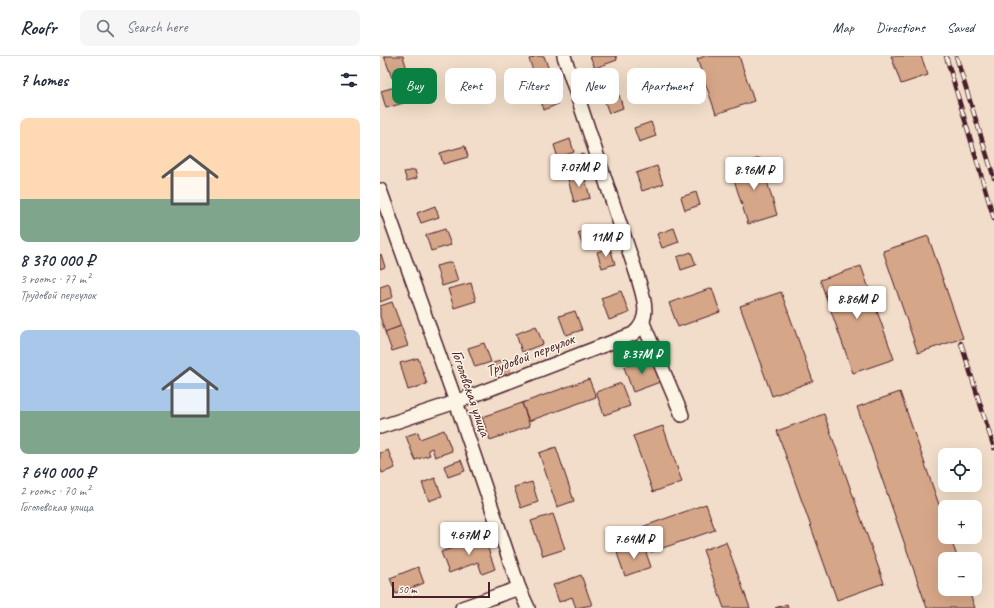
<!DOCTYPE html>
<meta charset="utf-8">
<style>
:root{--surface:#fff;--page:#f6f6f7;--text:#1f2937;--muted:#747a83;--line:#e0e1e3;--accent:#0b8043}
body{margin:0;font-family:Caveat,sans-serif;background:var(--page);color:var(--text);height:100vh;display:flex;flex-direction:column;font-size:15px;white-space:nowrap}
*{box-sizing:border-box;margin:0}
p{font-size:13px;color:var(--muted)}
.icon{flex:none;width:22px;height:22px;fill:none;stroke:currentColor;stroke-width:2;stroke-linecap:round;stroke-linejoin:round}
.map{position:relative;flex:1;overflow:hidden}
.side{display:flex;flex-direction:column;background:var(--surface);width:380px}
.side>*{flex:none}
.hud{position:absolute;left:12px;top:12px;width:380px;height:36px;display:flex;gap:8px}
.buttons{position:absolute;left:558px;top:392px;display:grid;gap:8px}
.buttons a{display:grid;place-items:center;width:44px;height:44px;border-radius:8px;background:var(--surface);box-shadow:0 4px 16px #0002;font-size:20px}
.scale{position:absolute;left:12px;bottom:10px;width:98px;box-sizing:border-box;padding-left:4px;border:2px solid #4a1f2b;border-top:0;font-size:11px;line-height:14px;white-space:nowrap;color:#4a1f2b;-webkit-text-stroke:3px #fcf5e5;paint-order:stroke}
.price{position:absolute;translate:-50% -34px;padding:0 9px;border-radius:4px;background:#fff;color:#222;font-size:13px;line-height:26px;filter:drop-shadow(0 1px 2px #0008)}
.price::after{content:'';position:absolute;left:50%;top:24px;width:12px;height:9px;margin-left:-6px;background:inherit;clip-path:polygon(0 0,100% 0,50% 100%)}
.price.current{background:var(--accent);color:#fff}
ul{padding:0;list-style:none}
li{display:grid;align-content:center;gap:8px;height:212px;padding:0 20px}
li span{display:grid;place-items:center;height:124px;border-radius:8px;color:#555}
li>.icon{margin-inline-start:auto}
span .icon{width:72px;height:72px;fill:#fffc;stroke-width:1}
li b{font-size:17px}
h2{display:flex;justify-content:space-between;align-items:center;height:48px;padding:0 20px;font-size:17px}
.pill{padding:0 14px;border-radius:8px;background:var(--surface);box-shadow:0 4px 16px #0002;font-size:14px;line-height:36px}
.pill.current{background:var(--accent);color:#fff}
header{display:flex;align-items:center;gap:24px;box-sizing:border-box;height:56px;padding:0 20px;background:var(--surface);border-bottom:1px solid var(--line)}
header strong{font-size:19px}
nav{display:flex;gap:22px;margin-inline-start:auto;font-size:14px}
.search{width:280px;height:36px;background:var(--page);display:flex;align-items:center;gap:10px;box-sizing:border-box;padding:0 14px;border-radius:8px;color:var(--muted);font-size:15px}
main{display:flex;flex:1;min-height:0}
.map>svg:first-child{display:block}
.building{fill:#d6a688;stroke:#4a1f2b}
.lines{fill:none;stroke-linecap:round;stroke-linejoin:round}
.minor-casing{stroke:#4a1f2b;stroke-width:16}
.minor{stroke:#fcf5e5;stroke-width:13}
.rail-casing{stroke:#4a1f2b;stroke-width:4.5}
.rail{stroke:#fcf5e5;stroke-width:3;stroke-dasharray:9;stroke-linecap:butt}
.labels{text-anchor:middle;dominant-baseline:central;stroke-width:3;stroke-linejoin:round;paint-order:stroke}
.street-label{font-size:16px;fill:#4a1f2b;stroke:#fcf5e5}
</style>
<header>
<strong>Roofr</strong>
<div class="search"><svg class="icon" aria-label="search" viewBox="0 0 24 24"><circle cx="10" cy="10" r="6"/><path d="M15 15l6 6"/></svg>Search here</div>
<nav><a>Map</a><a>Directions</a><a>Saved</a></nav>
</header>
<main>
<section class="side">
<h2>7 homes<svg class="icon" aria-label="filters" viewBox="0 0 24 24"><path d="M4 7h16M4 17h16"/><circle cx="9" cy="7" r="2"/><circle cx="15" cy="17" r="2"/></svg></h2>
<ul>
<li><span style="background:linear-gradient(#ffd9b3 65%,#7fa58c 0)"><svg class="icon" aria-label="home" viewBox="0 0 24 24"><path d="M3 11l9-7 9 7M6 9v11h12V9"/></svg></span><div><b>8 370 000 ₽</b><p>3 rooms · 77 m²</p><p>Трудовой переулок</p></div></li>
<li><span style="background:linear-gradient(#a9c7e8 65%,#7fa58c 0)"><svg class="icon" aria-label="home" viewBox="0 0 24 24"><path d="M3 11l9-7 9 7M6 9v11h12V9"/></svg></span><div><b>7 640 000 ₽</b><p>2 rooms · 70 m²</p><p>Гоголевская улица</p></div></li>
</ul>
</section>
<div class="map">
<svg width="614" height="552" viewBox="0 0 614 552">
<rect width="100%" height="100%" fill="#f1ddc9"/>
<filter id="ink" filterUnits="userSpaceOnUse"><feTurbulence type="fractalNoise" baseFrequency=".025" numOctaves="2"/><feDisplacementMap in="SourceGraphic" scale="8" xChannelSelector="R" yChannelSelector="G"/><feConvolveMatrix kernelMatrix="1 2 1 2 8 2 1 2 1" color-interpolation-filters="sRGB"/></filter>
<g filter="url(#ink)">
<!-- building -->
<g class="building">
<path d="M4 0H23L28 17 12 22Z"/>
<path d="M156 0H164L169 14 155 20 149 3Z"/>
<path d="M210 0H236L237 4 215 12Z"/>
<path d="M325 0H359L374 45 336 58 317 3Z"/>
<path d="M511 0H541L548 19 521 28Z"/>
<path d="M22 29 27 46 6 52 1 35Z"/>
<path d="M172 32 178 48 164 54 158 37Z"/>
<path d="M239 39 243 52 229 57 224 44Z"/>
<path d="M271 66 276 80 259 86 254 72Z"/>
<path d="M190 83 194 96 178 102 174 89Z"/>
<path d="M85 90 88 101 63 108 60 97Z"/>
<path d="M203 98 207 110 192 115 188 103Z"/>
<path d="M380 102 397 159 368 168 350 111Z"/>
<path d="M277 110 283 128 262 135 256 117Z"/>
<path d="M35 114 37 122 27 125 24 116Z"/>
<path d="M204 118 210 142 194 146 188 123Z"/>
<path d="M316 136 320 149 305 154 301 141Z"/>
<path d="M55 150 59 161 41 167 37 157Z"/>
<path d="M217 170 223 186 204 193 198 177Z"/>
<path d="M294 172 299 186 282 192 277 178Z"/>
<path d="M65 173 71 189 51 195 46 179Z"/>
<path d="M548 180 583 282 538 297 503 195Z"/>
<path d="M230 192 235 208 222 212 217 196Z"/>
<path d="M311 196 316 209 301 214 297 201Z"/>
<path d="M1 198 5 211 0 213V199Z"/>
<path d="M72 206 78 225 62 230 56 210Z"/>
<path d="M481 210 514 303 473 317 440 224Z"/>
<path d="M91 227 96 245 74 252 68 233Z"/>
<path d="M9 228 13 241 0 246V231Z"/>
<path d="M332 232 340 256 298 271 289 247Z"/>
<path d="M241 235 249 257 229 264 221 242Z"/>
<path d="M401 236 433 325 392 340 360 250Z"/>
<path d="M12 246 21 270 5 276 0 260V250Z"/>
<path d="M195 255 202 274 186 279 179 260Z"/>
<path d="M21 270 28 290 12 295 5 276Z"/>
<path d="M156 270 163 288 142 296 136 278Z"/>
<path d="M104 287 111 306 95 311 88 292Z"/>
<path d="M38 302 47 328 28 334 20 307Z"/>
<path d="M271 302 280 326 253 336 244 311Z"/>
<path d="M127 303 131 319 118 324 113 307Z"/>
<path d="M209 323 216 341 149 365 142 347Z"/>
<path d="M241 327 250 350 224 359 216 336Z"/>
<path d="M520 336 565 466V481H570L578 503H565V533H588L595 552H547L477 351Z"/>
<path d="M142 347 150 370 110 384 102 361Z"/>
<path d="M444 358 504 527 457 544 397 375Z"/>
<path d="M283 370 302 426 273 436 253 380Z"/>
<path d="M64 374 72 395 55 401 52 392 48 394 50 399 35 404 26 380 38 376 40 383Z"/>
<path d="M176 391 194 445 177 451 159 397Z"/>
<path d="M8 394 15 412 2 417 0 411V397Z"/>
<path d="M81 404 85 415 68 421 64 410Z"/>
<path d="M55 422 62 440 49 445 42 427Z"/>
<path d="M152 426 158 446 141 452 134 431Z"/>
<path d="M326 448 335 474 271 496 262 471Z"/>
<path d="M173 458 185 493 163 500 151 465Z"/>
<path d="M104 481 115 513 102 518 98 506 69 517 61 496Z"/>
<path d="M346 486 370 552H344L323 494Z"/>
<path d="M263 488 271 511 245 520 237 497Z"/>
<path d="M38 511 44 527 16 538 10 522Z"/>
<path d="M201 519 212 549 196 552 192 541 179 546 173 529Z"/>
<path d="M407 548 408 552H395Z"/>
</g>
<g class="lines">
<!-- minor casing -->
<g class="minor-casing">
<g id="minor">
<path d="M0 134 76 346 139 532 148 552"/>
<path d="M263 267 302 359"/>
<path d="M0 371 76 346 253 278C273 262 263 240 257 219L184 0"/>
<path d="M82 552 139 532"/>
</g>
</g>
<!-- minor -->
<use href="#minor" class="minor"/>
<!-- rail casing -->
<g class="rail-casing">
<g id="rail">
<path d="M566 0 614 163"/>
<path d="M576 0 614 122"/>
<path d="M581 287 614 392"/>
</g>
</g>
<!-- rail -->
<use href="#rail" class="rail"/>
</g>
</g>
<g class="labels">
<!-- street labels -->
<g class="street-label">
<text transform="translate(150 299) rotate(-21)">Трудовой переулок</text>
<text transform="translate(91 337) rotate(71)">Гоголевская улица</text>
</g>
</g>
</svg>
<div class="buttons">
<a><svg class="icon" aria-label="locate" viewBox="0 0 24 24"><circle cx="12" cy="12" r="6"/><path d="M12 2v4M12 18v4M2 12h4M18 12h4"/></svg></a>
<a>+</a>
<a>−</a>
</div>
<div class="scale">50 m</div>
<b class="price" style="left:199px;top:132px">7.07M ₽</b>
<b class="price" style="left:374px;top:135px">8.96M ₽</b>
<b class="price" style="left:226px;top:202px">11M ₽</b>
<b class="price" style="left:477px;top:264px">8.86M ₽</b>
<b class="price current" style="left:262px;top:319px">8.37M ₽</b>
<b class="price" style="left:89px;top:500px">4.67M ₽</b>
<b class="price" style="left:254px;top:504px">7.64M ₽</b>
<div class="hud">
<a class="pill current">Buy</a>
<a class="pill">Rent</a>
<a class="pill">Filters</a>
<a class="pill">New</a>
<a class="pill">Apartment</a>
</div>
</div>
</main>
